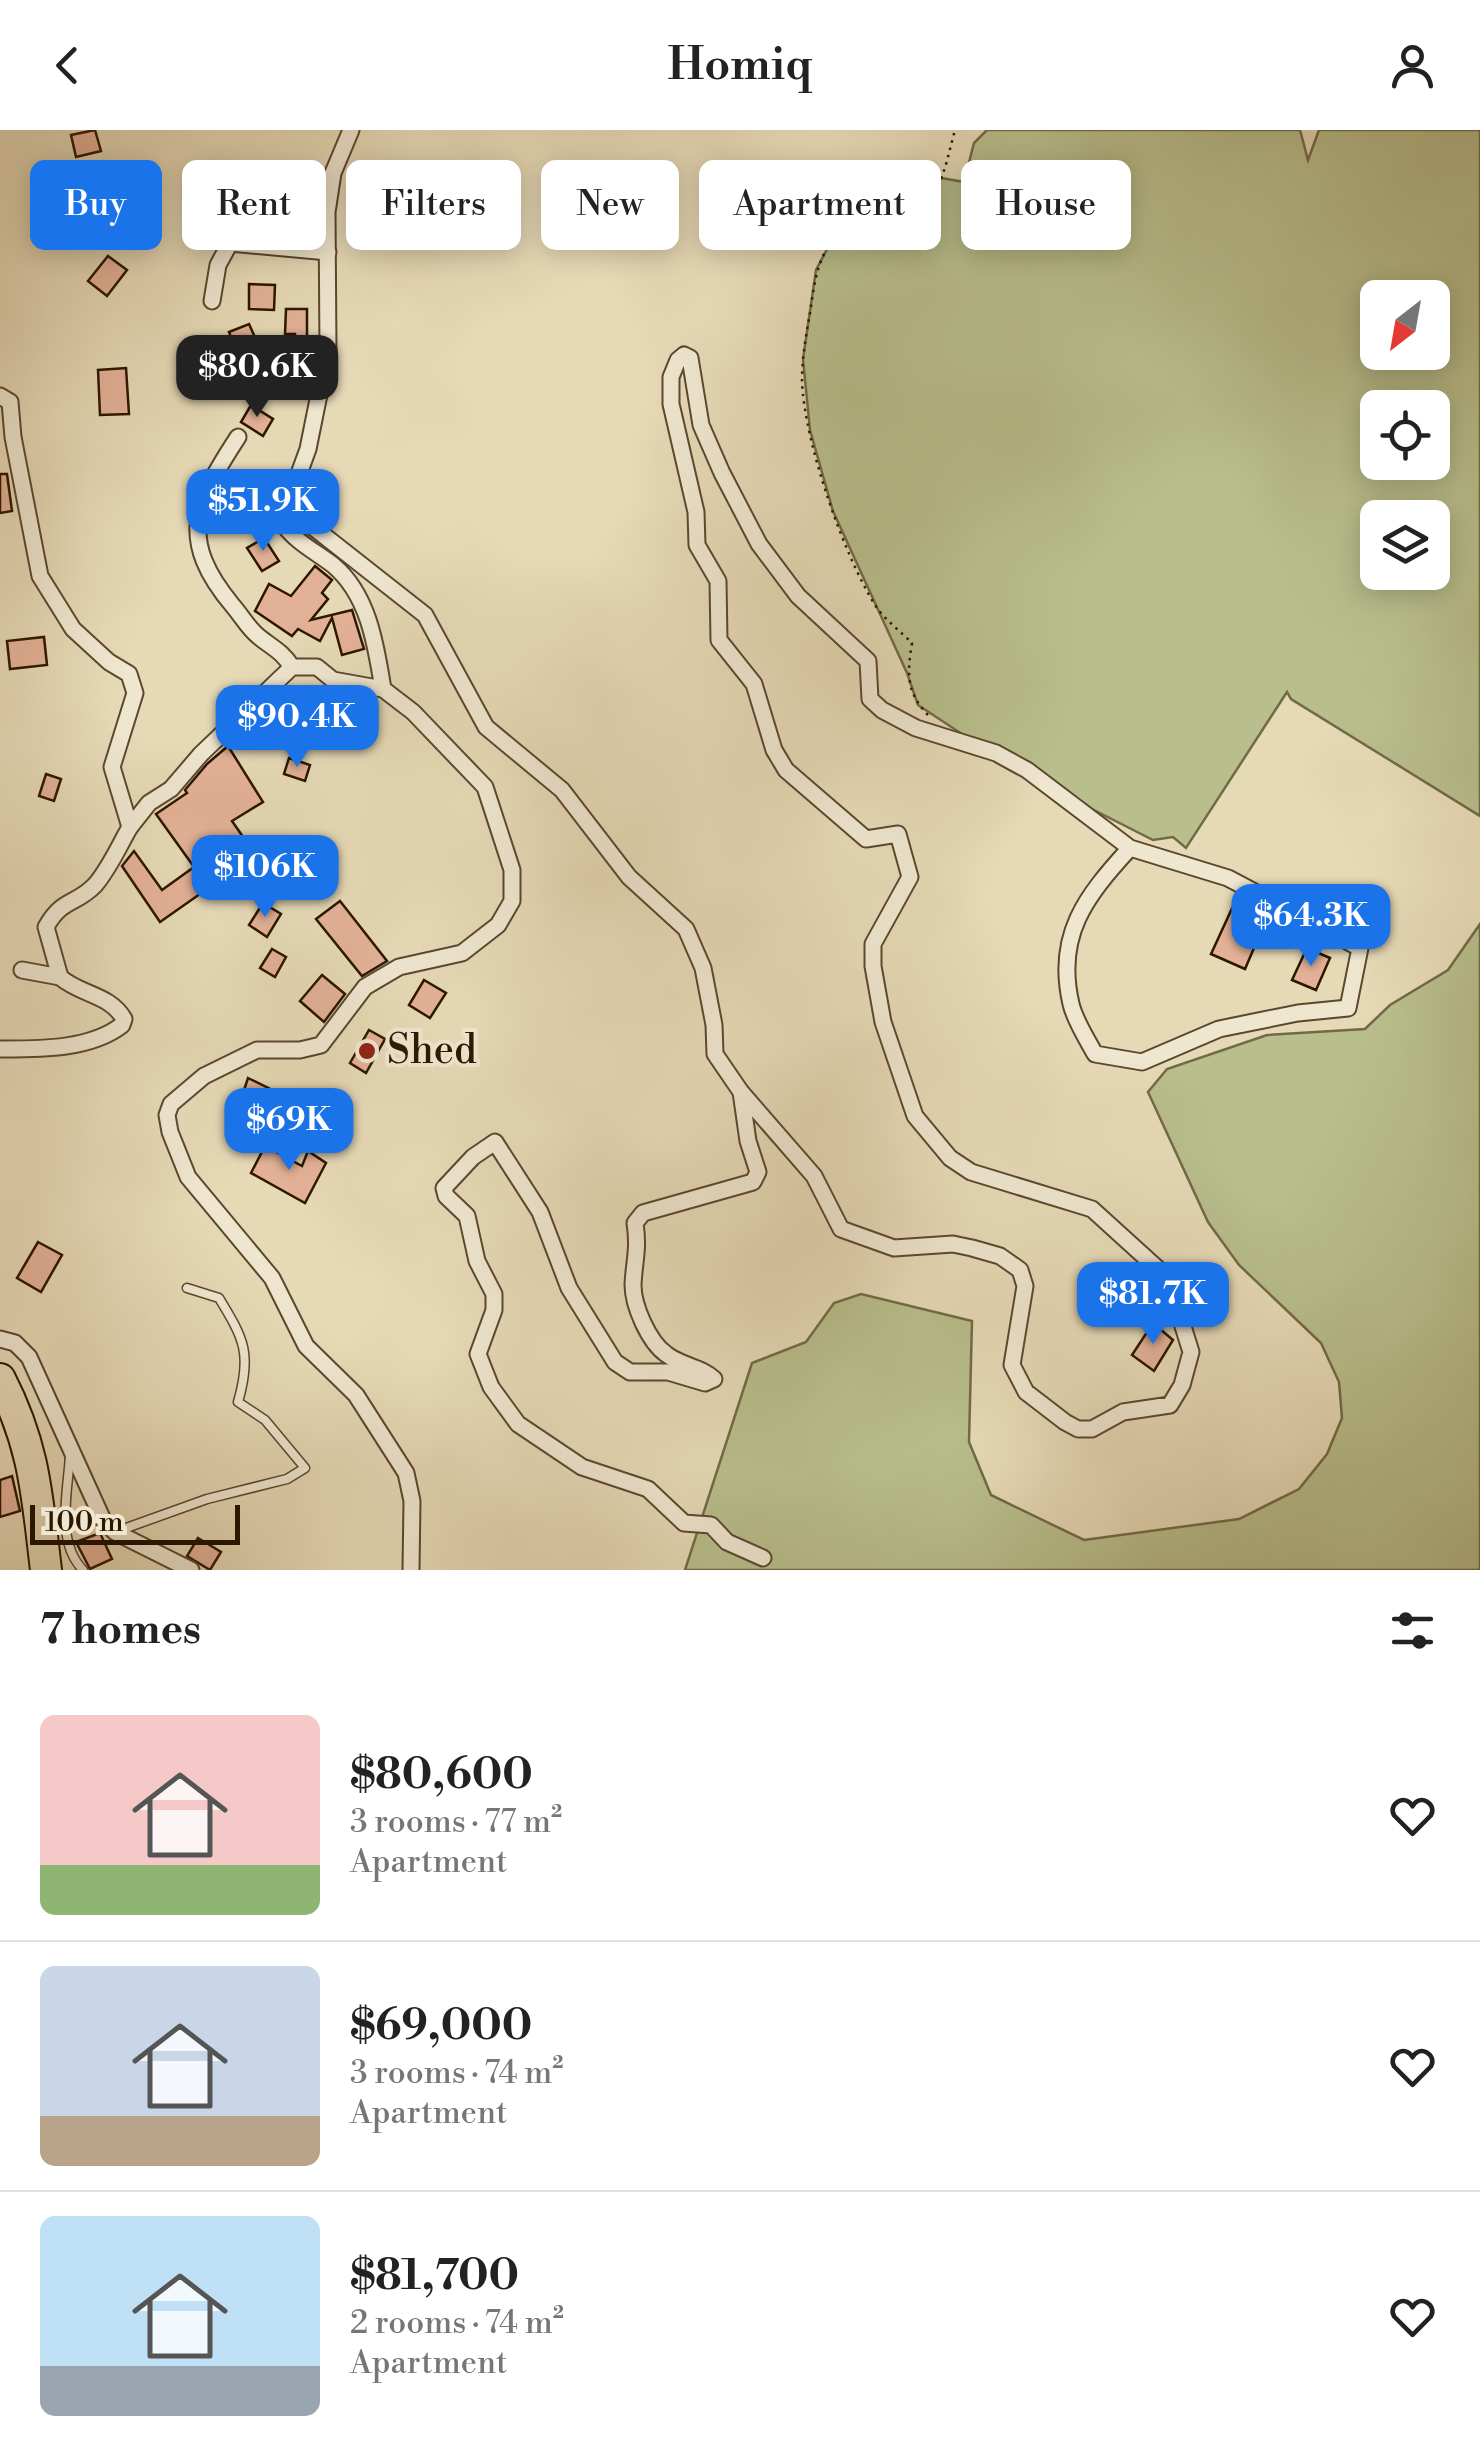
<!DOCTYPE html>
<meta charset="utf-8">
<style>
:root{--surface:#fff;--page:#f2f2f2;--text:#222;--muted:#767676;--line:#e0e0e0;--accent:#1a73e8}
body{margin:0;font-family:"Libre Bodoni",serif;background:var(--page);color:var(--text);height:100vh;display:flex;flex-direction:column;font-size:38px;white-space:nowrap}
*{box-sizing:border-box;margin:0}
p{font-size:32px;color:var(--muted)}
.icon{flex:none;width:55px;height:55px;fill:none;stroke:currentColor;stroke-width:2;stroke-linecap:round;stroke-linejoin:round}
.map{position:relative;height:1440px;overflow:hidden}
.drawer{display:flex;flex-direction:column;background:var(--surface);flex:1}
.drawer>*{flex:none}
.hud{position:absolute;left:30px;top:30px;width:1420px;height:90px;display:flex;gap:20px}
.needle{width:65px;rotate:211deg}
.buttons{position:absolute;left:1360px;top:150px;display:grid;gap:20px}
.buttons a{display:grid;place-items:center;width:90px;height:90px;border-radius:15px;background:var(--surface);box-shadow:0 5px 25px #0003;font-size:50px}
.scale{position:absolute;left:30px;bottom:25px;width:210px;box-sizing:border-box;padding-left:10px;border:5px solid #2c1700;border-top:0;font-size:28px;line-height:35px;white-space:nowrap;color:#2c1700;-webkit-text-stroke:8px #efe6d0;paint-order:stroke}
.price{position:absolute;translate:-50% -85px;padding:0 22px;border-radius:20px;background:var(--accent);color:#fff;font-size:32px;line-height:65px;filter:drop-shadow(0 2px 5px #0008)}
.price::after{content:'';position:absolute;left:50%;top:60px;width:30px;height:22px;margin-left:-15px;background:inherit;clip-path:polygon(0 0,100% 0,50% 100%)}
.price.active{background:#222;color:#fff}
ul{padding:0;list-style:none}
li{display:flex;align-items:center;gap:30px;height:250px;padding:0 40px}
li+li{border-top:2px solid var(--line)}
li span{display:grid;place-items:center;flex:none;width:280px;height:200px;border-radius:15px;color:#555}
li>.icon{margin-inline-start:auto}
span .icon{width:120px;height:120px;fill:#fffc;stroke-width:1}
li b{font-size:42px}
h2{display:flex;justify-content:space-between;align-items:center;height:120px;padding:0 40px;font-size:42px}
.pill{padding:0 35px;border-radius:15px;background:var(--surface);box-shadow:0 5px 25px #0003;font-size:35px;line-height:90px}
.pill.active{background:var(--accent);color:#fff}
header{display:flex;justify-content:space-between;align-items:center;height:130px;padding:0 40px;background:var(--surface);font-size:45px;font-weight:600}
.map>svg:first-child{display:block}
.green{fill:#b8be8c;stroke:#726a46;stroke-width:2.5;fill-rule:evenodd}
.building{fill:#e3b197;stroke:#2c1700;stroke-width:2.5}
.lines{fill:none;stroke-linecap:round;stroke-linejoin:round}
.lane-casing{stroke:#5a482e;stroke-width:11}
.street-casing{stroke:#5a482e;stroke-width:19}
.highway-casing{stroke:#2c1700;stroke-width:34}
.path{stroke:#2c1700;stroke-width:2.5;stroke-dasharray:2.5 5;stroke-linecap:butt}
.lane{stroke:#efe6d0;stroke-width:8}
.street{stroke:#efe6d0;stroke-width:15}
.highway{stroke:#e6d9b6;stroke-width:30}
.poi-dot{fill:#8f2418;stroke:#efe6d0;stroke-width:4}
.labels{text-anchor:middle;dominant-baseline:central;stroke-width:8;stroke-linejoin:round;paint-order:stroke}
.poi-label{font-size:40px;fill:#2c1700;stroke:#efe6d0;text-anchor:start}
</style>
<header><svg class="icon" aria-label="back" viewBox="0 0 24 24"><path d="M15 5l-7 7 7 7"/></svg>Homiq<svg class="icon" aria-label="person" viewBox="0 0 24 24"><circle cx="12" cy="8" r="4"/><path d="M4 21q1-7 8-7t8 7"/></svg></header>
<div class="map">
<svg width="1480" height="1440" viewBox="0 0 1480 1440">
<rect width="100%" height="100%" fill="#e6d9b6"/>
<filter id="stains"><feTurbulence type="fractalNoise" baseFrequency=".002" numOctaves="4"/><feColorMatrix values="0 0 0 0 .2 0 0 0 0 .09 0 0 0 0 .02 0 0 0 .5 -.17"/></filter>
<radialGradient id="worn" r=".72"><stop offset=".6" stop-color="#630" stop-opacity="0"/><stop offset="1" stop-color="#630" stop-opacity=".3"/></radialGradient>
<!-- green -->
<g class="green">
<path d="M987 0H1300L1308 30 1319 0H1480V686L1291 569 1287 562 1186 718 1173 707 1153 710 1021 643 918 575 907 543 833 381 810 300 803 229 816 140 832 110 849 95 916 79 932 68 941 48 964 52 974 13ZM1378 168H1432V222H1378ZM1378 278H1432V332H1378ZM1378 388H1432V442H1378Z"/>
<path d="M1480 794V1440H685L752 1233 806 1212 834 1173 861 1164 972 1191 969 1312 991 1365 1084 1410 1239 1389 1299 1359 1327 1324 1342 1288 1339 1252 1321 1213 1239 1135 1208 1092 1148 962 1167 939 1267 905 1365 899 1390 875 1448 840Z"/>
</g>
<!-- building -->
<g class="building">
<path d="M95 0 101 21 76 27 71 5Z"/>
<path d="M213 61H241L242 68 280 70V65L304 64 305 94 248 91 249 88 214 89Z"/>
<path d="M108 126 127 140 107 166 88 151Z"/>
<path d="M249 154 275 155 274 180 249 179Z"/>
<path d="M286 179H307V218H315L312 241H296L295 204H285Z"/>
<path d="M249 194 259 216 238 225 229 202Z"/>
<path d="M126 238 129 284 100 285 98 240Z"/>
<path d="M251 275 273 289 263 306 241 292Z"/>
<path d="M246 342 259 361 242 372 229 353Z"/>
<path d="M0 344H7L12 381 0 383Z"/>
<path d="M264 408 279 431 262 441 247 418Z"/>
<path d="M315 436 332 450 322 463 328 469 311 490 352 480 364 519 342 525 332 488 320 511 298 499 292 506 255 481 269 454 291 466Z"/>
<path d="M44 507 47 535 10 539 7 511Z"/>
<path d="M228 616 263 672 232 691 248 714 219 733 227 745 160 792 122 736 134 721 162 760 194 737 156 684 187 663 185 660 207 634Z"/>
<path d="M289 628 310 635 305 651 284 644Z"/>
<path d="M46 644 61 649 54 671 39 666Z"/>
<path d="M1245 770 1278 787 1266 815 1257 811 1245 839 1211 824 1234 774 1242 778Z"/>
<path d="M340 771 387 831 362 846 316 789Z"/>
<path d="M263 773 281 784 267 807 249 795Z"/>
<path d="M1307 818 1330 828 1316 860 1292 850Z"/>
<path d="M272 819 286 827 275 847 260 838Z"/>
<path d="M322 845 345 864 324 892 300 871Z"/>
<path d="M424 850 446 863 430 888 409 875Z"/>
<path d="M369 900 385 909 366 943 350 933Z"/>
<path d="M248 948 321 984 312 1007 240 972Z"/>
<path d="M265 1016 302 1036 308 1021 326 1033 305 1073 251 1043Z"/>
<path d="M38 1112 62 1125 41 1162 17 1148Z"/>
<path d="M1153 1193 1173 1210 1154 1241 1132 1225Z"/>
<path d="M12 1346 20 1381 0 1387V1350Z"/>
<path d="M100 1403 112 1429 90 1439 76 1412Z"/>
<path d="M198 1408 221 1422 210 1440 187 1426Z"/>
</g>
<g class="lines">
<!-- lane casing -->
<g class="lane-casing">
<g id="lane">
<path d="M70 1325C68 1362 55 1411 83 1440"/>
<path d="M115 1402 207 1369 287 1349 305 1338 265 1290 238 1272C252 1224 244 1209 219 1168L187 1158"/>
</g>
</g>
<!-- street casing -->
<g class="street-casing">
<g id="street">
<path d="M351 0 333 43 327 82 328 220 308 319 285 382 284 395C296 412 316 422 333 435 369 465 376 516 383 559L413 582 485 657 512 740V771L498 795 462 823 399 837 365 857 321 915 300 920H257L204 946 171 974 167 985 170 1002 188 1047 272 1148 306 1216 356 1265 406 1343 412 1371 411 1440"/>
<path d="M212 171 218 135 230 113 328 122"/>
<path d="M0 266 10 272 13 307 40 446 73 499 109 532 129 544 135 563 112 637 130 697C119 716 109 739 95 755 76 775 62 768 46 797L60 847 22 840"/>
<path d="M238 307C195 373 177 409 233 476 241 485 248 498 258 506 271 517 282 521 292 537"/>
<path d="M285 382 308 393 425 485 486 597 562 660 629 747 686 799 703 838 714 895 715 924 741 962 814 1046 841 1099 894 1118 953 1114 972 1118 1000 1126 1020 1140 1025 1156 1012 1235 1026 1262 1065 1292 1078 1299H1092L1123 1282 1170 1275 1182 1255 1191 1222 1168 1148 1092 1079 971 1042 950 1028 915 986 883 892 873 836V814L910 747 898 704 866 709 786 640 774 620 754 554 719 510 718 451 697 415 696 382 671 274V247L678 230 684 225 690 228 701 295 722 343 759 414 798 466 868 531 870 569 882 580 916 598 996 623 1027 640 1130 718 1228 748 1360 818 1348 878 1298 883 1219 899 1142 932 1095 924C1087 909 1075 891 1071 874 1055 805 1086 766 1130 718"/>
<path d="M130 697 149 673 171 659 201 624 292 537H317L333 550 383 559"/>
<path d="M0 919C38 919 90 920 122 895L124 889C110 864 80 865 60 847"/>
<path d="M741 962 748 1011 758 1042 753 1052 643 1083 635 1093C639 1120 634 1131 633 1155 633 1176 649 1212 666 1224 681 1236 700 1236 714 1249L705 1253 668 1242H630L615 1232 569 1158 540 1082 495 1012 473 1027 444 1058 446 1066 467 1086 477 1131 494 1164V1180L478 1224 491 1257 518 1294 582 1337 648 1359 684 1393 711 1395 727 1412 763 1428"/>
<path d="M0 1209 15 1213 29 1227 103 1390 115 1402 191 1440"/>
</g>
</g>
<!-- highway casing -->
<g class="highway-casing">
<path id="highway" d="M0 1249C35 1317 37 1366 46 1440"/>
</g>
<!-- path -->
<g class="path">
<path d="M218 94 311 96"/>
<path d="M928 585C906 562 907 544 912 513 900 501 884 489 875 475 843 424 804 310 802 251 802 228 806 205 810 183 814 157 816 132 832 111 856 79 912 98 933 65 945 46 949 21 955 0"/>
</g>
<!-- lane -->
<use href="#lane" class="lane"/>
<!-- street -->
<use href="#street" class="street"/>
<!-- highway -->
<use href="#highway" class="highway"/>
</g>
<!-- markers -->
<circle class="poi-dot" cx="367" cy="921" r="10"/>
<g class="labels">
<!-- poi labels -->
<g class="poi-label">
<text x="387" y="921">Shed</text>
</g>
</g>
<rect width="100%" height="100%" filter="url(#stains)"/>
<rect width="100%" height="100%" fill="url(#worn)"/>
</svg>
<div class="buttons">
<a><svg class="needle" viewBox="-14 -14 28 28"><path d="M0-13l5 13h-10z" fill="#e53935"/><path d="M0 13l5-13h-10z" fill="#767676"/></svg></a>
<a><svg class="icon" aria-label="locate" viewBox="0 0 24 24"><circle cx="12" cy="12" r="6"/><path d="M12 2v4M12 18v4M2 12h4M18 12h4"/></svg></a>
<a><svg class="icon" aria-label="layers" viewBox="0 0 24 24"><path d="M12 4l9 5-9 5-9-5zM3 14l9 5 9-5"/></svg></a>
</div>
<div class="scale">100 m</div>
<b class="price active" style="left:257px;top:290px">$80.6K</b>
<b class="price" style="left:263px;top:424px">$51.9K</b>
<b class="price" style="left:297px;top:640px">$90.4K</b>
<b class="price" style="left:265px;top:790px">$106K</b>
<b class="price" style="left:1311px;top:839px">$64.3K</b>
<b class="price" style="left:289px;top:1043px">$69K</b>
<b class="price" style="left:1153px;top:1217px">$81.7K</b>
<div class="hud">
<a class="pill active">Buy</a>
<a class="pill">Rent</a>
<a class="pill">Filters</a>
<a class="pill">New</a>
<a class="pill">Apartment</a>
<a class="pill">House</a>
</div>
</div>
<section class="drawer">
<h2>7 homes<svg class="icon" aria-label="filters" viewBox="0 0 24 24"><path d="M4 7h16M4 17h16"/><circle cx="9" cy="7" r="2"/><circle cx="15" cy="17" r="2"/></svg></h2>
<ul>
<li><span style="background:linear-gradient(#f6c9c9 75%,#8fb573 0)"><svg class="icon" aria-label="home" viewBox="0 0 24 24"><path d="M3 11l9-7 9 7M6 9v11h12V9"/></svg></span><div><b>$80,600</b><p>3 rooms · 77 m²</p><p>Apartment</p></div><svg class="icon" aria-label="heart" viewBox="0 0 24 24"><path d="M12 20l-8-8c-3-5 5-10 8-4 3-6 11-1 8 4z"/></svg></li>
<li><span style="background:linear-gradient(#c9d6e8 75%,#b9a48a 0)"><svg class="icon" aria-label="home" viewBox="0 0 24 24"><path d="M3 11l9-7 9 7M6 9v11h12V9"/></svg></span><div><b>$69,000</b><p>3 rooms · 74 m²</p><p>Apartment</p></div><svg class="icon" aria-label="heart" viewBox="0 0 24 24"><path d="M12 20l-8-8c-3-5 5-10 8-4 3-6 11-1 8 4z"/></svg></li>
<li><span style="background:linear-gradient(#bfe0f5 75%,#9aa5b1 0)"><svg class="icon" aria-label="home" viewBox="0 0 24 24"><path d="M3 11l9-7 9 7M6 9v11h12V9"/></svg></span><div><b>$81,700</b><p>2 rooms · 74 m²</p><p>Apartment</p></div><svg class="icon" aria-label="heart" viewBox="0 0 24 24"><path d="M12 20l-8-8c-3-5 5-10 8-4 3-6 11-1 8 4z"/></svg></li>
</ul>
</section>
